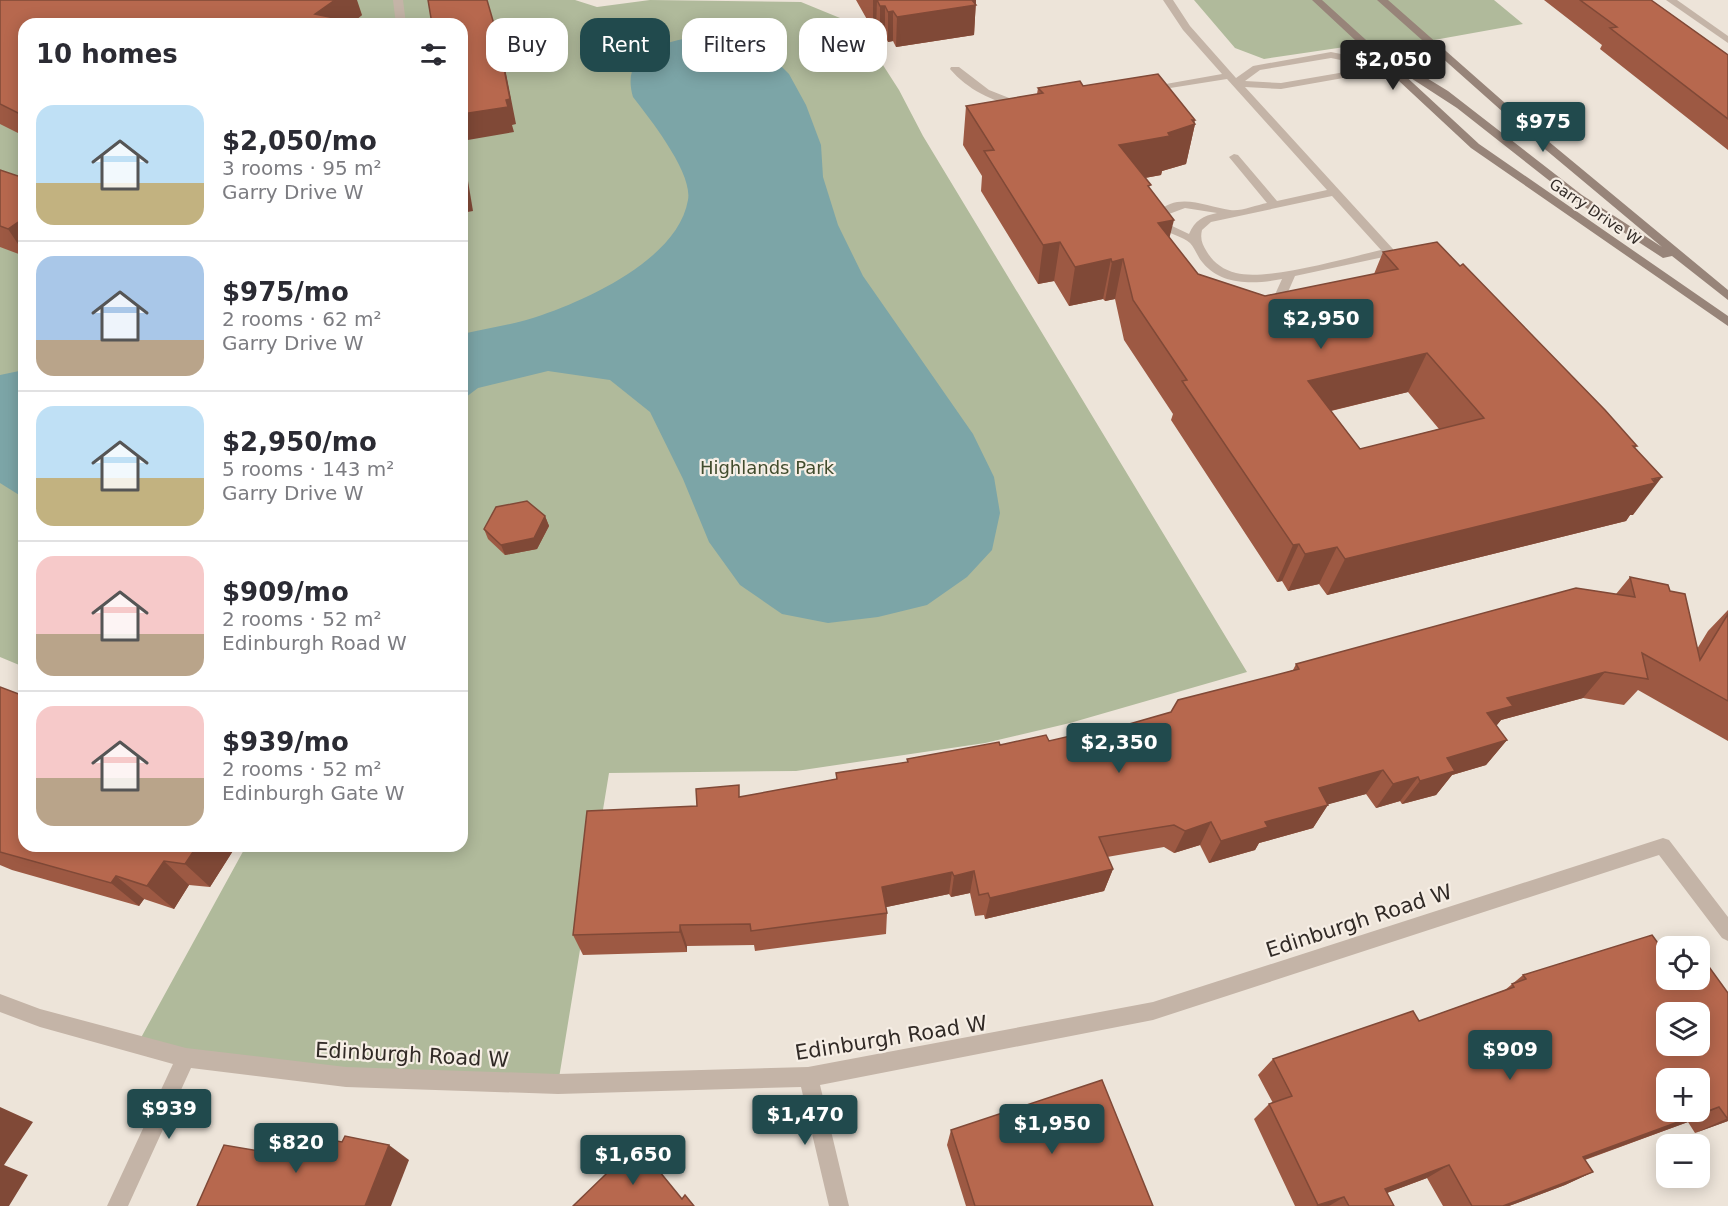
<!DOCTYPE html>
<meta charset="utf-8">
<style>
:root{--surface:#fff;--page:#f2f2f3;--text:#2b2b33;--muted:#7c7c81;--line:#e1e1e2;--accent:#214a4d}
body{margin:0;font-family:"DejaVu Sans",sans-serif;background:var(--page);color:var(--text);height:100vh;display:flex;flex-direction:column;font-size:22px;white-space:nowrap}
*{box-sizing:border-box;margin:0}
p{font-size:20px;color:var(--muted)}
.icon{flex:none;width:33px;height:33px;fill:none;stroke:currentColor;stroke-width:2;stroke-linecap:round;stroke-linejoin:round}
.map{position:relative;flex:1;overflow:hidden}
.details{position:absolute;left:18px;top:18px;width:450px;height:834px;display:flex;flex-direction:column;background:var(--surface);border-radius:18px;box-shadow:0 3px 15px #0003}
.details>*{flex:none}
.banner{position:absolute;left:486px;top:18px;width:570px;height:54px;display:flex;gap:12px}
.tools{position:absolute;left:1656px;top:936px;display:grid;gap:12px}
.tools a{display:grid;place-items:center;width:54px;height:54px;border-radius:12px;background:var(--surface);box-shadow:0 3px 15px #0003;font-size:30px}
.price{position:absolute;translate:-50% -51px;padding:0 14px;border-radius:6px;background:var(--accent);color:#fff;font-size:20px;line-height:39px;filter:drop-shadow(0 2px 3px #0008)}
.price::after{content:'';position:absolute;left:50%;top:36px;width:18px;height:14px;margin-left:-9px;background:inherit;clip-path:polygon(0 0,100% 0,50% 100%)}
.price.active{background:#222;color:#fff}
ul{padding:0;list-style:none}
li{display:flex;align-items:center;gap:18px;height:150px;padding:0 18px}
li+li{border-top:2px solid var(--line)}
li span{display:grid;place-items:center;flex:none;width:168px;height:120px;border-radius:18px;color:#555}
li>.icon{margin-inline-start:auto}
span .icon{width:72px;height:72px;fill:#fffc;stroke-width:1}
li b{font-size:26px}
h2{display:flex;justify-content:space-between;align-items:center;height:72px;padding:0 18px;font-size:26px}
.pill{padding:0 21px;border-radius:18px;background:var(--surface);box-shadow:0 3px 15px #0003;font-size:21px;line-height:54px}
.pill.active{background:var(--accent);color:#fff}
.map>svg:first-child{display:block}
.green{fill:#b0ba9b}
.water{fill:#7ca5a7}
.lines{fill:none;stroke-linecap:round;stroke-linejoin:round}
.service{fill:#c4b4a7;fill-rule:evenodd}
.minor{fill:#c4b4a7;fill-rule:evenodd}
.secondary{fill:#978479;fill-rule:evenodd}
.wall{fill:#9d5943;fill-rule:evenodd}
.shaded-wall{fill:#804937}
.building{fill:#b7684e;stroke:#804937;stroke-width:1.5;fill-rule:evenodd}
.labels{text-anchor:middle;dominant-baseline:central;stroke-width:4.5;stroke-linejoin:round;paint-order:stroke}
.far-street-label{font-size:15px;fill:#312a26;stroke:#f6eee5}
.park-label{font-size:18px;fill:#414c2d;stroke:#f6eee5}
.near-street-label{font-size:21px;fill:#312a26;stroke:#f6eee5}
</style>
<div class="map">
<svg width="1728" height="1206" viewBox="0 0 1728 1206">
<rect width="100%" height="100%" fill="#ede4d9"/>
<!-- green -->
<g class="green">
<path d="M0 0H575L597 7 650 0 801 2 840 18 872 48 899 90 923 136 1247 672 1070 723 985 743 796 771 609 773 558 1084 346 1078 137 1045 246 846H462V24H24V667L0 657Z"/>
<path d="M1194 0H1494L1523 24 1423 42 1365 44 1264 59 1235 48Z"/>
</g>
<!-- water -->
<g class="water">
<path d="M695 37H730L746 43 769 54 789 74 806 105 821 145 823 177 838 225 863 276 973 434 994 477 1000 513 992 550 967 577 927 605 878 617 828 623 782 614 740 585 709 542 683 479 650 412 610 380 548 371 478 388 462 400V334C488 328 517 324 542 315 591 298 678 258 688 200 693 173 650 119 633 97 620 53 662 42 695 37Z"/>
<path d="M24 370V498L0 483V375Z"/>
</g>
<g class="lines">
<!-- service -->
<g class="service">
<path d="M393 0H403L406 24H396Z"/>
<path d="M1163 0H1173L1190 26 1236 78 1253 66 1331 52 1356 57 1439 46V50L1436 51 1360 62 1353 76 1349 77 1281 89 1245 87 1393 249V255L1295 276 1280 310 1274 314 1268 310 1282 279C1255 284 1222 286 1203 263 1198 258 1195 248 1190 243 1183 237 1169 233 1160 229L1157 213C1178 191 1206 207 1230 210 1240 212 1256 205 1267 203L1229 157 1234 154 1238 155 1277 201 1327 190 1227 79 1145 92 1144 90 1149 87 1222 74 1183 30ZM1331 58 1350 62 1345 72 1281 83 1245 81 1260 70ZM1332 196 1381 250C1346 258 1268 281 1236 273 1223 270 1213 262 1207 252 1202 244 1200 239 1202 230L1211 222ZM1185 208 1217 213C1203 216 1195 220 1189 234L1170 225 1169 214Z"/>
<path d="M951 67H959L989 90 1027 105 1022 108C994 102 969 91 950 69Z"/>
</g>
<!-- minor -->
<g class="minor">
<path d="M1666 0H1677L1728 36V43Z"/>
<path d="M1663 838 1669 840 1728 917V941L1722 938 1659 855 1153 1020 820 1085 849 1206H829L801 1087 558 1094 346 1087 191 1068 128 1206H107L173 1064 40 1027 0 1012V994L40 1009 186 1048 346 1067 558 1074 808 1067 1153 1002Z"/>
</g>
<!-- secondary -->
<path class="secondary" d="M1312 0H1322L1387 59 1412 69 1448 91 1582 195 1662 247 1540 145 1377 0H1388L1548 141 1728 290V300L1672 256 1663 258 1574 200 1457 108 1400 71 1479 144 1728 316V326L1471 148Z"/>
</g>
<!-- wall -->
<g class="wall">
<path d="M0 0 362 15 351 24H24V136L0 124Z"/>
<path d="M856 0H976L974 35 896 47 893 41 888 42 885 36H880L876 30H873Z"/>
<path d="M1544 0H1651L1728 55V150L1600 49 1602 45Z"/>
<path d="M1083 86 1194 123 1195 124 1186 164 1162 171 1161 175 1145 178 1169 238 1198 274 1265 296 1374 274 1383 252 1460 266 1637 446 1635 448 1633 515H1630L1626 521 1327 595 1319 584 1288 591 1282 581 1277 582 1171 420 1173 414 1124 340 1115 299 1105 301 1103 299 1069 306 1054 281 1038 284 981 191 982 176 963 145 966 106 1037 94 1038 88ZM1408 392 1439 429 1360 449 1331 411Z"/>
<path d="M0 170 24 178V256L0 247Z"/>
<path d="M545 516 549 526 537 549 505 555 488 539 484 529Z"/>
<path d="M1630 577 1670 591 1697 649 1708 631 1728 610V741L1638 690 1624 705 1583 698 1501 720 1496 726 1507 740 1486 765 1452 775 1436 795 1402 804 1400 801 1376 808 1366 794 1328 804 1313 828 1259 843 1255 850 1209 863 1200 845 1174 853 1164 847 1107 857 1113 869 1104 891 985 919 984 915 975 916 970 893 951 897 949 894 886 907 887 913 886 934 755 951 754 945 687 946V952L583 955 573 935 697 806 836 779V773L907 763V759L1000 745 1049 741 1098 733 1171 712 1293 670 1296 664 1616 594Z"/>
<path d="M0 687 24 846H236L210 887 189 885 174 909 144 899 139 906 12 870 0 865Z"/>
<path d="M1523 975 1666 980 1728 993V1121L1695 1133 1688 1122 1585 1160 1593 1172 1565 1185 1509 1206H1443L1427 1178 1387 1193 1394 1206H1295L1254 1119 1269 1104 1273 1103 1258 1075 1273 1059 1419 1021 1505 990Z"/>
<path d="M951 1130 1153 1206H966L947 1145Z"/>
</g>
<!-- shaded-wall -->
<g class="shaded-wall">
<path d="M335 0H357L362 15 351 24H319L315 14Z"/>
<path d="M873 0H877L876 30H873Z"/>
<path d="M971 0H976L974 35 896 47 897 17Z"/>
<rect x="880" y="6" width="5" height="30"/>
<path d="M893 11V41L888 42V12Z"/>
<path d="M498 38 504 63 516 124 512 125 514 132 462 141V114L506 100Z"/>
<path d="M1192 120H1195L1194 125 1195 124 1186 164 1162 171 1161 175 1111 184 1119 145 1168 133Z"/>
<path d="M462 157 467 175 473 211 462 213Z"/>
<path d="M24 218V253L8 229Z"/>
<path d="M1174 220 1164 259 1158 223Z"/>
<path d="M1060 242 1054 281 1038 284 1043 245Z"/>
<path d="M1111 259 1103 299 1069 306 1075 267Z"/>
<path d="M1123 259 1115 299 1105 301 1112 262Z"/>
<path d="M1427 353 1408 392 1292 420 1308 381Z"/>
<path d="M1662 477 1633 515H1630L1626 521 1327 595 1345 559Z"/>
<path d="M545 516 549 526 537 549 505 555 501 545Z"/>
<path d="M1299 544 1282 581 1277 582 1293 545Z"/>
<path d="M1337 547 1319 584 1288 591 1305 554Z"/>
<path d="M1605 672 1583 698 1501 720 1492 731 1487 713 1507 698Z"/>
<path d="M1507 740 1486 765 1452 775 1436 795 1402 804 1420 781 1447 758Z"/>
<path d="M1383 770 1366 794 1304 811 1319 788Z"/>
<path d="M1418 777 1400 801 1376 808 1393 784Z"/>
<path d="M1328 805 1313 828 1259 843 1255 850 1209 863 1221 841 1265 822Z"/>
<path d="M1211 822 1200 845 1174 853 1185 831Z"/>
<path d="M197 846H236L210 887 185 864Z"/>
<path d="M164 861 189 885 174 909 147 886Z"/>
<path d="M1113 869 1104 891 985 919 990 898Z"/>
<path d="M974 871 970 893 951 897 954 876Z"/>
<path d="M952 872 949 894 882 908V887Z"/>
<path d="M116 876 144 899 139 906 111 883Z"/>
<path d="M680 925 687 946V952L680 932Z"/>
<path d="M0 1107 33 1122 4 1165 28 1175 9 1206H0Z"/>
<path d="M1719 1107 1688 1122 1556 1170 1583 1157Z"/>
<path d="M1728 1118V1121L1695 1133Z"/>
<path d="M389 1145 409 1160 391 1206H365Z"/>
<path d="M1449 1165 1427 1178 1365 1201 1385 1189Z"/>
<path d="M1593 1172 1565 1185 1509 1206H1503Z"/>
<path d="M1344 1197 1329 1206H1316L1318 1205Z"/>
</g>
<!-- building -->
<g class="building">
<path d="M0 0H335L315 14 349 21V24H24V116L0 104Z"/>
<path d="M428 0H487L498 38 510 99 506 100 508 107 462 114V24H432Z"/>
<path d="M877 0H972L976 5 897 17 893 11 888 12 885 6H880Z"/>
<path d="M1580 0H1651L1728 55V119L1610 28 1617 27Z"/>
<path d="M1158 74 1195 120H1192L1195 124 1168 133 1170 136 1119 145 1151 185 1148 186 1174 220 1158 223 1198 274 1265 296 1398 269 1383 252 1437 242 1460 266 1463 264 1605 410 1637 446H1633L1662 477 1652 479 1655 483 1345 559 1337 547 1305 554 1299 544 1293 545 1182 381 1187 380 1133 300 1123 259 1112 262 1111 259 1075 267 1060 242 1043 245 984 151 994 150 966 106 1043 93 1038 88 1080 81 1083 86ZM1427 353 1484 418 1360 449 1308 381Z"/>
<path d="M462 166 464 181H462Z"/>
<path d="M0 170 24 178V218L8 229 0 226Z"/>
<path d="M527 501 545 516 534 538 501 545 484 529 496 507Z"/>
<path d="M1630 577 1668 585 1670 591 1685 594 1700 660 1728 614V701L1642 653 1648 679 1605 672 1507 698 1513 706 1487 713 1507 740 1447 758 1455 771 1420 781 1418 777 1393 784 1383 770 1319 788 1328 805 1265 822 1268 827 1221 841 1211 822 1185 831 1174 825 1099 837 1113 869 990 898 988 893 979 895 974 871 954 876 952 872 882 887 887 913 751 931 750 924 680 925V932L573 935 587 811 697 806 696 789 739 785V797L837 779 836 773 908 762 907 759 999 742 1000 745 1046 735 1049 741 1096 730 1098 733 1171 712 1178 700 1299 669 1296 664 1576 588 1635 597Z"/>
<path d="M0 687 24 696V699L20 703 24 704V846H197L185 864 164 861 147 886 116 876 111 883 0 852Z"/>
<path d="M1652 935 1666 954V980H1700V965L1707 964 1728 993V1118H1727L1719 1107 1583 1157 1593 1172 1503 1206H1472L1449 1165 1385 1189 1394 1206H1349L1344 1197 1318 1205 1269 1104 1292 1096 1273 1059 1413 1011 1419 1021 1514 987 1512 984 1526 979 1523 975ZM1666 1012H1700V1046H1666ZM1666 1078H1700V1112H1666Z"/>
<path d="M1102 1080 1153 1206H975L951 1130Z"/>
<path d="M287 1132 342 1142 345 1136 389 1145 365 1206H197L224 1145 277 1154Z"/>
<path d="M637 1144 682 1199 685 1195 694 1206H573Z"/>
</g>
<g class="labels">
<!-- far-street labels -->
<g class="far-street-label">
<text transform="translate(1595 212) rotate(34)">Garry Drive W</text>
</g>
<!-- park labels -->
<g class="park-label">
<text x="767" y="467">Highlands Park</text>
</g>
<!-- near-street labels -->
<g class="near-street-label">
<text transform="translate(1359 921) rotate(-18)">Edinburgh Road W</text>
<text transform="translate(891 1038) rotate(-9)">Edinburgh Road W</text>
<text transform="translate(412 1055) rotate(3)">Edinburgh Road W</text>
</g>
</g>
</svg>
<div class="tools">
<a><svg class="icon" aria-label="locate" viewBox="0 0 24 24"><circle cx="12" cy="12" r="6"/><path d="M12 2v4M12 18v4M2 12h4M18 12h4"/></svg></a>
<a><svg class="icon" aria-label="layers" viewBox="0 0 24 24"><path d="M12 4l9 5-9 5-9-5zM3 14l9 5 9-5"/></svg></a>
<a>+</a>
<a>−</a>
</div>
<b class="price active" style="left:1393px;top:91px">$2,050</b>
<b class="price" style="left:1543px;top:153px">$975</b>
<b class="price" style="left:1321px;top:350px">$2,950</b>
<b class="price" style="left:1119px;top:774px">$2,350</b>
<b class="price" style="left:1510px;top:1081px">$909</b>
<b class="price" style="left:169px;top:1140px">$939</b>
<b class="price" style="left:805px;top:1146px">$1,470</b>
<b class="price" style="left:1052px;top:1155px">$1,950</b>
<b class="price" style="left:296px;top:1174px">$820</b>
<b class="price" style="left:633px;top:1186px">$1,650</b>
<div class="banner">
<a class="pill">Buy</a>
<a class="pill active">Rent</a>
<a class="pill">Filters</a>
<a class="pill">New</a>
</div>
<section class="details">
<h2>10 homes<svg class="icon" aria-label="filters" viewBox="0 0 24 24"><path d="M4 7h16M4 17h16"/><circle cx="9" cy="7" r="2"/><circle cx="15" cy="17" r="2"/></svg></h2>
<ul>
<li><span style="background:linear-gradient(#bfe0f5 65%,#c2b280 0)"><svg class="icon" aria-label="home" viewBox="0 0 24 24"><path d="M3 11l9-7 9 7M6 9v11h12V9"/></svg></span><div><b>$2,050/mo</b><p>3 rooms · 95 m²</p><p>Garry Drive W</p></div></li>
<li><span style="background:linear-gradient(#a9c7e8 70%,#b9a48a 0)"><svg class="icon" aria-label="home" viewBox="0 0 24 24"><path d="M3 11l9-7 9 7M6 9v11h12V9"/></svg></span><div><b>$975/mo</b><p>2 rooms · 62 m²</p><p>Garry Drive W</p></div></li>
<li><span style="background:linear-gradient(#bfe0f5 60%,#c2b280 0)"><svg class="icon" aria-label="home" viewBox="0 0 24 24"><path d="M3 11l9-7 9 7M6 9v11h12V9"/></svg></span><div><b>$2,950/mo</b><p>5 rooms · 143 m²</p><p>Garry Drive W</p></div></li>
<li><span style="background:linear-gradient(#f6c9c9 65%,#b9a48a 0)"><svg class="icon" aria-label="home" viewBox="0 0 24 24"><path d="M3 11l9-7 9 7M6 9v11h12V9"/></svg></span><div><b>$909/mo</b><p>2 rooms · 52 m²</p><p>Edinburgh Road W</p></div></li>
<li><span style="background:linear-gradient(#f6c9c9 60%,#b9a48a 0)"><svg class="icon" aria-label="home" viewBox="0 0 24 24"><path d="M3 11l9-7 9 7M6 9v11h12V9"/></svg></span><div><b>$939/mo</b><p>2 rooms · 52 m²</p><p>Edinburgh Gate W</p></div></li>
</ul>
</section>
</div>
